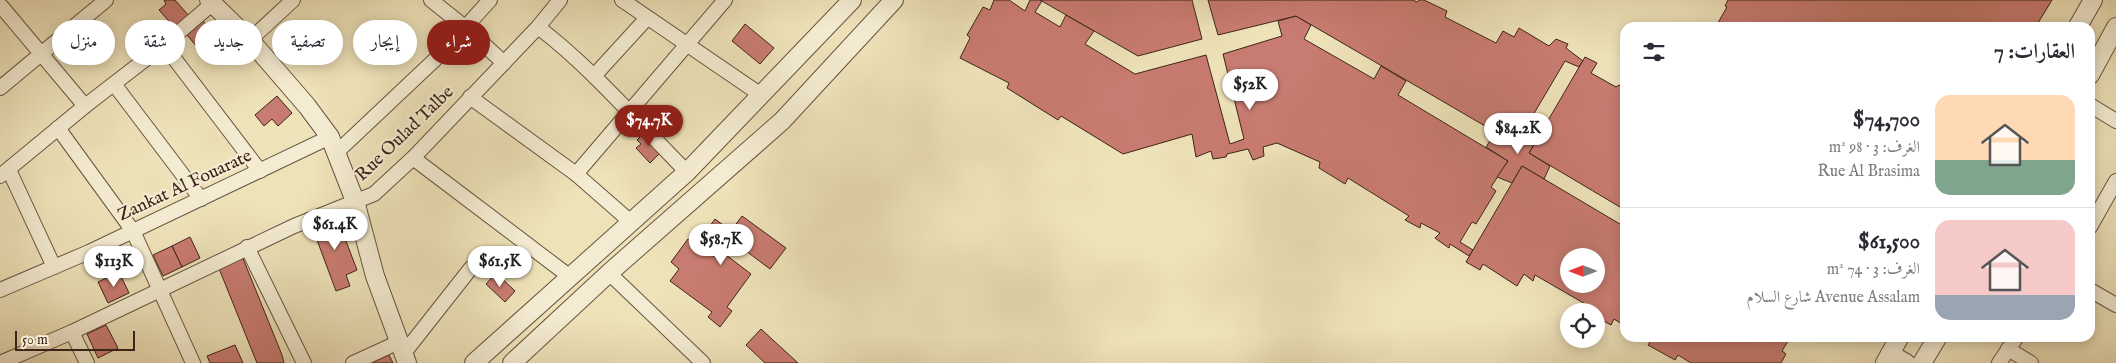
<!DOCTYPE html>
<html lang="ar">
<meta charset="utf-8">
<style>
:root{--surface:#fff;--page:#f2f2f3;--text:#2b2b33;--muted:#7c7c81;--line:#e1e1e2;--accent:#8f2418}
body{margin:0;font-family:"IM FELL English",Amiri,serif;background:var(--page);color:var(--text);direction:rtl;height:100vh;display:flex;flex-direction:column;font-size:19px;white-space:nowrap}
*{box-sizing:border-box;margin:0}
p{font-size:16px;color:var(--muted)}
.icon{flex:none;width:28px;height:28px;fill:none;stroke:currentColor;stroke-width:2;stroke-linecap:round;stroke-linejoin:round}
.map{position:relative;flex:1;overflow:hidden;direction:ltr}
.details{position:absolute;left:1620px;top:22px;width:475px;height:320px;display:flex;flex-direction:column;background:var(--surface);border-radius:15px;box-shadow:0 2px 12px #0003;direction:rtl}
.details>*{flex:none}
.top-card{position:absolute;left:15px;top:20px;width:475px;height:45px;direction:rtl;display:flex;gap:10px}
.needle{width:32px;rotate:270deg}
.buttons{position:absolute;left:1560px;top:248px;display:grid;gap:10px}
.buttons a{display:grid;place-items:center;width:45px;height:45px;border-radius:50%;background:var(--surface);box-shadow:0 2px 12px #0003;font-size:25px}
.scale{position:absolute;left:15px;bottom:12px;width:120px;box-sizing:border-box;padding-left:5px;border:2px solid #3d2419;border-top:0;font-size:14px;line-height:18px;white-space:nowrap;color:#3d2419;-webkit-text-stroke:4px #f4ecd2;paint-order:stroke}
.price{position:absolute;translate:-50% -42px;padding:0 11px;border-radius:18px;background:#fff;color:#222;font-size:16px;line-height:32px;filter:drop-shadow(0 1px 2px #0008)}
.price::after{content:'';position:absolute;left:50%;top:30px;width:15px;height:11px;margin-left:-8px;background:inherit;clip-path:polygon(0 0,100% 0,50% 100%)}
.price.selected{background:var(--accent);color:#fff}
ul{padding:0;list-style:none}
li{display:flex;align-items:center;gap:15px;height:125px;padding:0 20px}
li+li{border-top:1px solid var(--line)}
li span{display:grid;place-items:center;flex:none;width:140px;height:100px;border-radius:15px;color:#555}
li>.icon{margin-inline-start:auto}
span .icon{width:60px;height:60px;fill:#fffc;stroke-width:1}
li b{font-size:21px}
h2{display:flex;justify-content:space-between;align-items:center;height:60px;padding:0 20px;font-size:21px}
.pill{padding:0 18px;border-radius:22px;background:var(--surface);box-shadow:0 2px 12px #0003;font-size:18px;line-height:45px}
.pill.selected{background:var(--accent);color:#fff}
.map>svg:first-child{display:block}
.building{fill:#c87b70;stroke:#3d2419;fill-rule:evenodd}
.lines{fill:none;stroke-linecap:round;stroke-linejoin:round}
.minor-casing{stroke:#695441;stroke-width:16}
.tertiary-casing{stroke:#695441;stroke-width:20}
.minor{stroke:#f4ecd2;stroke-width:14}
.tertiary{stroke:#f4ecd2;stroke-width:18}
.labels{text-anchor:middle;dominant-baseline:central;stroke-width:4.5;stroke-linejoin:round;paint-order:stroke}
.street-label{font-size:18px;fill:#3d2419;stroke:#f4ecd2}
</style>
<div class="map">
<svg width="2116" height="363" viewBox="0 0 2116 363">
<rect width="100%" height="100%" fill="#eee2b9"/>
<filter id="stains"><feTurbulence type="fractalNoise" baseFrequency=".004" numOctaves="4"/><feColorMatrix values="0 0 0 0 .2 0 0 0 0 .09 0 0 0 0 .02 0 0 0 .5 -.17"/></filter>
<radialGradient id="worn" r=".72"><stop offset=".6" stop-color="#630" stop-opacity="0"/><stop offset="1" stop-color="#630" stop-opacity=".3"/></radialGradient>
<!-- building -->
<g class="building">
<path d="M164 0H175L189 16 175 28 159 10 166 4Z"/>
<path d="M994 0H1009L1025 11 1030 0H1040L1042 1 1035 12 1060 27 1066 15 1094 31 1085 44 1135 74 1206 55 1230 144 1244 139 1223 54 1282 36 1278 21 1296 16 1311 25 1304 39 1374 79 1381 66 1406 81 1398 95 1508 161 1491 187 1496 191 1476 224 1472 222 1460 242 1473 250 1469 256 1450 244 1449 248 1435 238 1440 233 1421 223 1420 228 1405 220 1409 216 1348 178 1345 184 1319 168 1320 162 1277 143 1263 147 1264 156 1253 160 1248 149 1227 154 1226 157 1213 159 1211 151 1196 157 1192 134 1123 154 1061 116 1058 120 1007 88 1009 83 960 58 970 38 967 35 983 7 990 10Z"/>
<path d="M1040 0H1192L1202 39 1138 56Z"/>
<path d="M1208 0H1413L1417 2 1419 0H1424L1447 11 1445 17 1496 43 1503 31 1514 37 1519 28 1549 46 1556 39 1568 44 1566 48 1583 61 1579 67 1565 61 1516 144 1296 16 1218 35Z"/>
<path d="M1728 0H2052L2035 28H1715L1727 7 1725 6Z"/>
<path d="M203 21 219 40 203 54 187 35Z"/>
<path d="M745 24 774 48 760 64 732 41Z"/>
<path d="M1585 57 1597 63 1591 73 1616 87 1619 85 1625 89V210L1529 153Z"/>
<path d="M277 96 292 113 278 126 272 119 264 126 255 115Z"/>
<path d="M1526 127 1539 136 1529 153 1550 166 1544 179 1522 166 1512 183 1497 177 1508 161 1486 147 1495 133 1516 144Z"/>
<path d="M646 131 663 150 650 163 636 148 641 144 637 140Z"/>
<path d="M1522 166 1625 227V326L1614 319 1611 325 1596 317V311L1584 310 1587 305 1535 275 1533 281 1524 274 1517 286 1483 264 1480 270 1466 262ZM1569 256H1596V284H1569Z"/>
<path d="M336 215 357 270 346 275 350 286 336 291 311 224Z"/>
<path d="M742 216 786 248 770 269 726 236 712 255 721 262 726 255 751 274 727 307 732 311 720 327 708 317 712 312 670 281 679 269 671 262 688 239 696 245 715 219 731 231Z"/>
<path d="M190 237 200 258 182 267 172 246Z"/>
<path d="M172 246 182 267 163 276 153 255Z"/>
<path d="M242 256 282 355 284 363H257L218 266Z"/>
<path d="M119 272 129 293 108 303 98 282Z"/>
<path d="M496 273 515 291 505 302 486 284Z"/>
<path d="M106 325 118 348 98 358 87 334Z"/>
<path d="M761 329 798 363H765L746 345Z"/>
<path d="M1647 338H1790L1782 351 1786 354 1781 363H1691L1678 355 1675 360 1648 345 1651 340Z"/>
<path d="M235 345 243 363H210L207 356Z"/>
<path d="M389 355 393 363H371Z"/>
</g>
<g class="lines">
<!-- minor casing -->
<g class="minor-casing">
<g id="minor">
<path d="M431 0 466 28 504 63"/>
<path d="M622 0 761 95"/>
<path d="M1 6 85 106"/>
<path d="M538 27C593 69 638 123 687 172"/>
<path d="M250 40 293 0"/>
<path d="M164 45 260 171"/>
<path d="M594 76 647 18"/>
<path d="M114 84 201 199"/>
<path d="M0 88 106 0"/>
<path d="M470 97 576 174 632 223"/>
<path d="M2090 105 2116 121"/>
<path d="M58 128 133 231 193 363"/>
<path d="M337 152 442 53 490 0"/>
<path d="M413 158 569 276"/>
<path d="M9 170 54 267"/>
<path d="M576 174 725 0"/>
<path d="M0 176 85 106 164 45 212 4"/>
<path d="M2090 227 2116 181"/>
<path d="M247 247 304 363"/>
<path d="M609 273 703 363"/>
<path d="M0 290 89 252 330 137"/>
<path d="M2090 290 2116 305"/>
<path d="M72 332 87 363"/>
<path d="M2008 349 2031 363"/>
<path d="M404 353 471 268"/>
<path d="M0 363 72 332 294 226 374 194 413 158 538 27 560 0"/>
<path d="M353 363 399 342"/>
<path d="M1999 363 2016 338"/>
</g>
</g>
<!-- tertiary casing -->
<g class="tertiary-casing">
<g id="tertiary">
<path d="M209 0 250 40 307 106 330 137 355 201 375 276 407 363"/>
<path d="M2077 28 2093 0"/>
<path d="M2090 75 2116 27"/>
<path d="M1890 354 1906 363"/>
<path d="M474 363 687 172 852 0"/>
<path d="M512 363 609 273 782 121 894 0"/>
<path d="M1885 363 1899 338"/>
<path d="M1922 363 1937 338"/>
</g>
</g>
<!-- minor -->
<use href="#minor" class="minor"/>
<!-- tertiary -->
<use href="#tertiary" class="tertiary"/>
</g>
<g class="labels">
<!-- street labels -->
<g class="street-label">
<text transform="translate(405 134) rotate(-44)">Rue Oulad Talbe</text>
<text transform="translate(185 186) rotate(-25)">Zankat Al Fouarate</text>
</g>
</g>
<rect width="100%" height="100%" filter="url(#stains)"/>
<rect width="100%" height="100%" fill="url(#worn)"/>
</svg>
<div class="buttons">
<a><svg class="needle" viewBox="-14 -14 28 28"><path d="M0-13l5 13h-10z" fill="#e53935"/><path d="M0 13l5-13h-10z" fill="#7c7c81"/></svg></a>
<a><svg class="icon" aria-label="locate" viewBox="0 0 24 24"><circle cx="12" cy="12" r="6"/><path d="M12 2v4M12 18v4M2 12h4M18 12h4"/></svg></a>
</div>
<div class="scale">50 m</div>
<b class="price" style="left:1250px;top:111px">$52K</b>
<b class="price selected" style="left:649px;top:147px">$74.7K</b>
<b class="price" style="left:1518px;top:155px">$84.2K</b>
<b class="price" style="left:335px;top:251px">$61.4K</b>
<b class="price" style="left:721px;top:266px">$58.7K</b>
<b class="price" style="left:114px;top:288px">$113K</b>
<b class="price" style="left:500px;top:288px">$61.5K</b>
<div class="top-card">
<a class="pill selected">شراء</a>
<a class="pill">إيجار</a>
<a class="pill">تصفية</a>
<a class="pill">جديد</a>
<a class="pill">شقة</a>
<a class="pill">منزل</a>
</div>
<section class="details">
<h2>العقارات: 7<svg class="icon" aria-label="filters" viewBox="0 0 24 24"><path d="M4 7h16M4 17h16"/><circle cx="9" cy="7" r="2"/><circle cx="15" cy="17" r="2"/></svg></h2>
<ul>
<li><span style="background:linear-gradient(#ffd9b3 65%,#7fa58c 0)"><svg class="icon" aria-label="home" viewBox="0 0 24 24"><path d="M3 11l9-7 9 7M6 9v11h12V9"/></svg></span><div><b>$74,700</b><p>الغرف: 3 · 98 m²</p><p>Rue Al Brasima</p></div></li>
<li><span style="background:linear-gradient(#f6c9c9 75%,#9aa5b1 0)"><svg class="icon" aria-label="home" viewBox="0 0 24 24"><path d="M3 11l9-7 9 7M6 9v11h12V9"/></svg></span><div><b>$61,500</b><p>الغرف: 3 · 74 m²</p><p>Avenue Assalam شارع السلام</p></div></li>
</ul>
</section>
</div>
